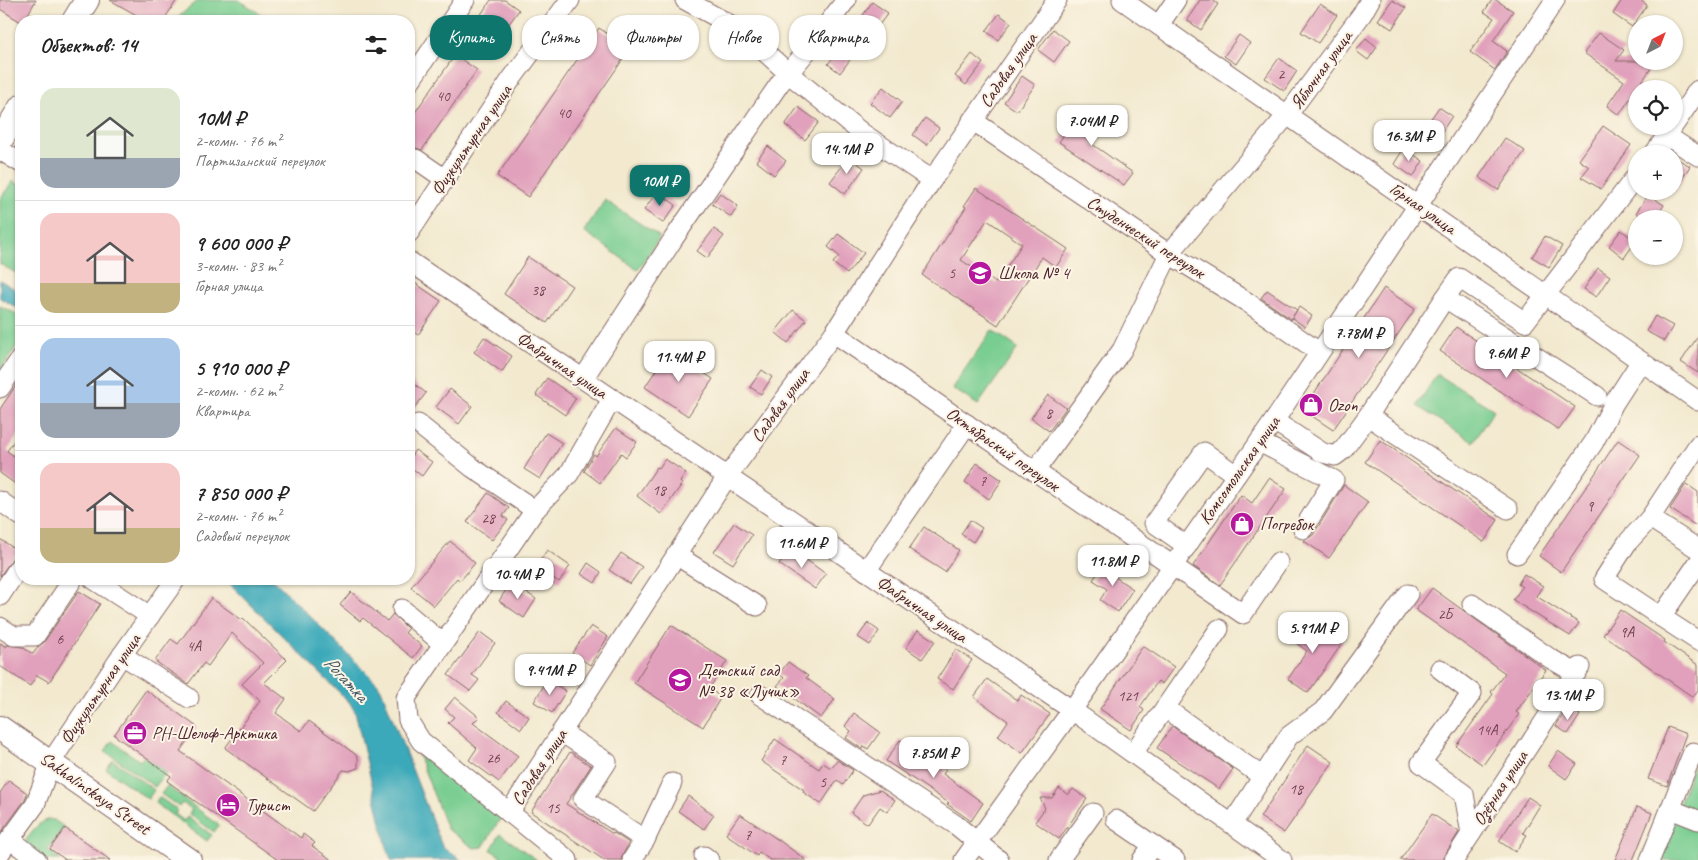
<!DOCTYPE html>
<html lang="ru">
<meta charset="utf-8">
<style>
:root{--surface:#fff;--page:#f6f6f6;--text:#222;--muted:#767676;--line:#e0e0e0;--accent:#0f766e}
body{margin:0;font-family:Caveat,sans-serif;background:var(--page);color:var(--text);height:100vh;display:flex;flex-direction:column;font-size:19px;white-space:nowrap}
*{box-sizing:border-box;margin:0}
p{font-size:16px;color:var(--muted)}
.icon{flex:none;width:28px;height:28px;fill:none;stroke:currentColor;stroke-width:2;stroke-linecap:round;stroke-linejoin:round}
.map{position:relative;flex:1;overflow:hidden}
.sheet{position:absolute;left:15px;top:15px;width:400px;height:570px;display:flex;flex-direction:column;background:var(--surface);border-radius:20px;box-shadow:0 1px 4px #0004}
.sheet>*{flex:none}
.banner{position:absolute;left:430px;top:15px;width:475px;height:45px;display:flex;gap:10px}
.needle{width:32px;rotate:42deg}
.buttons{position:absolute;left:1628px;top:15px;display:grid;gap:10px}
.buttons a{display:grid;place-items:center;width:55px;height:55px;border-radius:50%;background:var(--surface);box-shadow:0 1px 4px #0004;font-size:25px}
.price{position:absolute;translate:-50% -42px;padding:0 11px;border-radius:10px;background:#fff;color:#222;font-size:16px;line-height:32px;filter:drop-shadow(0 1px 2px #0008)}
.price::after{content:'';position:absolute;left:50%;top:30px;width:15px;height:11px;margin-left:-8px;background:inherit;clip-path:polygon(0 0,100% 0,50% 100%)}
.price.selected{background:var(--accent);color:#fff}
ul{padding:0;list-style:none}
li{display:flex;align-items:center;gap:15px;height:125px;padding:0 25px}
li+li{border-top:1px solid var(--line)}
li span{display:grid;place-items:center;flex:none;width:140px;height:100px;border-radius:15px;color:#555}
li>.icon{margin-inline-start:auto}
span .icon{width:60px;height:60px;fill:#fffc;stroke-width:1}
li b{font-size:21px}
h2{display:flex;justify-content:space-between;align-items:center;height:60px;padding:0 25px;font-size:21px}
.chip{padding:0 18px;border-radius:20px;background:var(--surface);box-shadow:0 1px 4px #0004;font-size:18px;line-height:45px}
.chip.selected{background:var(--accent);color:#fff}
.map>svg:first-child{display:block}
.green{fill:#78cd91;stroke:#61765e}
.water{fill:#3ba9b9;stroke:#426472}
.building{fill:#e1a1bc;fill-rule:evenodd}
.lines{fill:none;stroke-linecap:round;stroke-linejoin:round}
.minor-casing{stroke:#856664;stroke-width:21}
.major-casing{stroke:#856664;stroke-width:26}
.minor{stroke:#fff;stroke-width:19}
.major{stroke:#fff;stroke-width:24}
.labels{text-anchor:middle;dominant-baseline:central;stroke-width:4;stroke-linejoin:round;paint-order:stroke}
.number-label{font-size:15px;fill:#70404f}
.street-label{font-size:18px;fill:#4a1f2b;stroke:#fcf5e5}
.poi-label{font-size:18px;fill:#4a1f2b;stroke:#fcf5e5;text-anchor:start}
.water-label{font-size:19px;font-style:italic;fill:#445664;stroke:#fcf5e5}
</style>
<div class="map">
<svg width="1698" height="860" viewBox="0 0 1698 860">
<rect width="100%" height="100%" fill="#fcf5e5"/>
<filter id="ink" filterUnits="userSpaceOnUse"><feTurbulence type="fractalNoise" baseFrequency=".02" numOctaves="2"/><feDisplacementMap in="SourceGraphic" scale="10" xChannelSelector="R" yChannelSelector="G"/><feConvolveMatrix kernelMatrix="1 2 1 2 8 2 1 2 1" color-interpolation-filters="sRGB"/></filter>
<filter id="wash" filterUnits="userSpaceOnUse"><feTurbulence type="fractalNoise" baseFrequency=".0096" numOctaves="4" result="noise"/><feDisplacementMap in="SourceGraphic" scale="20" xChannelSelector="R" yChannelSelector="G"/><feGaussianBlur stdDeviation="1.12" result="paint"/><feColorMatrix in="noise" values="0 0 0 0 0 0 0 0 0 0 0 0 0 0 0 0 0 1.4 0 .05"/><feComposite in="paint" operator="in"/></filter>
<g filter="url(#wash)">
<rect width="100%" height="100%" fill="#f2e9cf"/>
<!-- green -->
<g class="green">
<path d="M199 0H239L271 21H173Z"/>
<path d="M13 181 21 186V276L0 264V199Z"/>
<path d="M605 200 660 237 638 270 584 231Z"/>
<path d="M0 306 21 316V340L0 371Z"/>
<path d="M992 330 1018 348 978 405 952 388Z"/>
<path d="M1437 374 1494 410 1473 442 1417 406Z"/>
<path d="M112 741 140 761 145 755 167 771 155 787 105 751Z"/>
<path d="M1698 753V860H1658Z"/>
<path d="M418 754 502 816 483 847 474 848 447 829Z"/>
<path d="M113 760 154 790 148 799 106 769Z"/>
<path d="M167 786 219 825 214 832 189 814 192 809 182 803 179 807 161 794Z"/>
<path d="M159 797 177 810 175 814 184 821 187 817 212 835 207 841 155 803Z"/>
<path d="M48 819 54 820 64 827 48 850 61 860H32L26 840 38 825Z"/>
<path d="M500 834 537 860H506L491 850Z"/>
</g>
<!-- water -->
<g class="water">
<path d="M0 280 21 293V310L0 298Z"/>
<path d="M225 579H273L377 683 381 689 442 846 461 860H391L386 844 355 712 350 703Z"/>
</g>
<g id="blocks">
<!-- building -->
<g class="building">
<path d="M0 0H36L24 21 21 22 0 9Z"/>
<path d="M110 0H177L163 21H147Z"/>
<path d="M491 0H505L519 10 491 49 468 33Z"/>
<path d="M1200 0H1212L1218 4 1201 30 1187 20Z"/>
<path d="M1392 0 1406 8 1392 29 1378 20Z"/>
<path d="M1492 0H1496L1513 11 1493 41 1507 51 1495 70 1470 52 1494 18 1484 12Z"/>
<path d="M1622 0H1640L1647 5 1632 27 1613 14Z"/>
<path d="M872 2 888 13 876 29 861 18Z"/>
<path d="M1320 4 1337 15 1318 43 1301 32Z"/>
<path d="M999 14 1011 23 998 40 986 31Z"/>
<path d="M599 28 630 49 528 197 497 176Z"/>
<path d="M1053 29 1069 41 1054 62 1038 50Z"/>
<path d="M1599 33 1624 50 1616 61H1656L1619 115 1607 106 1624 81 1584 53Z"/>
<path d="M1239 35 1250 43 1236 64 1224 56Z"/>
<path d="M1366 38 1377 47 1368 60 1356 51Z"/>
<path d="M847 39 859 48 840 73 828 64Z"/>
<path d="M972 54 983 63 966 85 955 76Z"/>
<path d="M455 55 477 70 422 150 416 148 409 151V121Z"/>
<path d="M1279 58 1297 71 1284 91 1265 78Z"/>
<path d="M1022 76 1035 85 1017 111 1004 102Z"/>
<path d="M883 87 902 102 890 118 870 103Z"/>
<path d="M798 107 819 122 805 140 785 125Z"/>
<path d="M1439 107 1452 116 1439 136 1425 127Z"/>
<path d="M1080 110 1104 126 1092 144 1133 173 1124 185 1059 142Z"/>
<path d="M925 118 939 128 927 145 913 135Z"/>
<path d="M1603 126 1631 145 1601 189 1581 177 1589 167 1579 160Z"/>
<path d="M1505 138 1525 151 1498 190 1479 177Z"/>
<path d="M768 146 786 161 774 175 756 161Z"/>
<path d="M1404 148 1423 161 1413 177 1394 164Z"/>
<path d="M849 157 864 168 845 194 830 182Z"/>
<path d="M1674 157 1690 166 1674 192Z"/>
<path d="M976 188 1068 249 1056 267 1042 257 998 325 922 275 966 207 964 206ZM987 220 1022 244 996 283 961 260Z"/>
<path d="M657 192 676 205 663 223 644 210Z"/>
<path d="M720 193 738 206 731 217 712 204Z"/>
<path d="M1648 195 1664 205 1655 219H1645L1636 213Z"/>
<path d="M714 229 724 236 707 258 697 251Z"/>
<path d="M1621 230 1636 241 1624 258 1609 246Z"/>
<path d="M838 234 864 253 847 274 833 263 839 256 828 247Z"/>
<path d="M1545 236 1562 246 1549 267 1532 257Z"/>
<path d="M528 257 572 286 547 323 504 294Z"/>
<path d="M1598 268 1610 276 1596 297 1584 289Z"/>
<path d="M415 283 441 301 418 335 409 329V292Z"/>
<path d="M1384 288 1415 309 1333 430 1303 410Z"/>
<path d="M1267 290 1297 310 1291 319 1261 298Z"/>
<path d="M1299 307 1312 316 1305 327 1292 318Z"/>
<path d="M793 310 806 320 788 343 775 332Z"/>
<path d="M1655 316 1673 326 1664 341 1646 331Z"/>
<path d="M1456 327 1575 407 1559 430 1440 351Z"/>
<path d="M1698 336V373L1681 362Z"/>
<path d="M484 337 512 356 502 372 474 352Z"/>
<path d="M669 350 713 379 688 416 645 387Z"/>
<path d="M762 370 772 377 761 394 750 387Z"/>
<path d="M21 378V431L7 451 21 461V488L0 473V409Z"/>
<path d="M547 378 576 398 565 415 536 395Z"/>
<path d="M409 380 426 393 409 415Z"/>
<path d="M450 389 472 406 459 424 436 407Z"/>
<path d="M1048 395 1066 408 1049 431 1031 418Z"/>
<path d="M616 428 637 442 626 457 621 453 600 483 584 471 594 454 596 456Z"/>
<path d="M546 433 562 443 540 479 524 469Z"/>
<path d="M1380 440 1498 520 1484 542 1365 462Z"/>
<path d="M1618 440 1640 455 1561 572 1539 556Z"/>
<path d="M415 450 432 462 422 476 409 466V459Z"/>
<path d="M665 459 686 473 680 482 682 484 661 514 637 496 657 467 659 468Z"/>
<path d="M977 463 1002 480 989 499 965 482Z"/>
<path d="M1269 478 1286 489 1220 585 1193 566 1241 495 1252 503Z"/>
<path d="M1686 484 1698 492V527L1670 509Z"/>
<path d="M1344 485 1368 502 1329 558 1304 541 1313 535Z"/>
<path d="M488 493 509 508 503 516 508 520 492 540 467 522Z"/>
<path d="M970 520 982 528 973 542 961 534Z"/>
<path d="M734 523 752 535 733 564 714 552Z"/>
<path d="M924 527 959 550 945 572 909 549Z"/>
<path d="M0 539 18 551 0 576Z"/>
<path d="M450 541 475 563 460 581 457 578 434 606 411 587Z"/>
<path d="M790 548 826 574 815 589 779 564Z"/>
<path d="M547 550 570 566 559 582 536 567Z"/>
<path d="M621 553 642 567 630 584 609 570Z"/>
<path d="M1105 562 1119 571 1115 577 1133 589 1118 612 1100 600 1107 589 1093 580Z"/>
<path d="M588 563 601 572 595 583 581 574Z"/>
<path d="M1524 574 1543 586 1536 596 1579 623 1570 636 1513 600 1522 587 1518 584Z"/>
<path d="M511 582 536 599 524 618 499 601Z"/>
<path d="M1432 588 1546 670 1516 712 1519 714 1483 765 1456 746 1493 694 1491 692 1505 673 1416 610Z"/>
<path d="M79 591 100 604 49 682 37 675 30 686 0 666V643L6 647 7 645 22 647 33 654 38 647 44 642Z"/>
<path d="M351 592 387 621 393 614 408 629 405 633 422 646 413 658 363 618 360 621 340 605Z"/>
<path d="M211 598 242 620 243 618 287 660 264 683 286 699 276 713 301 731 309 721 355 754 358 758V768L349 771 343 770 313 811 225 748 260 701 242 684 263 663 232 633 208 666 204 663 188 684 155 661 171 639 178 644Z"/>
<path d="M1620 610 1665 640 1664 642 1698 665V690L1693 697 1603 635Z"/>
<path d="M1307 618 1343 642 1308 693 1288 679 1307 651 1292 640Z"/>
<path d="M868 623 879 631 870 645 858 637Z"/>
<path d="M671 625 727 661 709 689 721 697 703 727 634 683Z"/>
<path d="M591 626 608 637 590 665 572 653Z"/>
<path d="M918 630 935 641 922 659 906 648Z"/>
<path d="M480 632 495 643 472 675 479 680 470 691 448 675Z"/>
<path d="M1143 646 1174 667 1162 684 1158 681 1140 707 1144 710 1131 730 1100 709Z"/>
<path d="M956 649 972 660 953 689 937 679Z"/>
<path d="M788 662 808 676 806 678 835 699 821 718 777 686 784 678 779 674Z"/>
<path d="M987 679 1018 701 1021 695 1050 714 1022 753 998 736 1008 721 974 697Z"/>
<path d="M547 680 566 691 552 713 534 702Z"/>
<path d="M146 690 197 727 180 751 301 838 303 834 315 843 312 846 332 860H278L167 781 171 776 114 735Z"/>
<path d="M455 697 479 717 473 723 518 756 499 782 469 760 477 748 448 723 454 717 445 709Z"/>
<path d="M506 701 529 717 521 729 498 712Z"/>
<path d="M1568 707 1580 715 1568 734 1556 726Z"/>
<path d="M854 713 880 732 868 749 864 746 862 749 846 738 851 731 845 726Z"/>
<path d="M1172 726 1233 769 1219 789 1157 748Z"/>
<path d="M1668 727 1686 734 1667 786 1648 779Z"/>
<path d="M775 739 819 769 823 763 831 768 837 760 853 770 843 785 837 780 821 804 803 792 804 790 761 761Z"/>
<path d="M900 740 946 770 943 774 983 803 971 821 947 804 949 803 886 761Z"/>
<path d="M1308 745 1333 762 1284 833 1260 817Z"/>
<path d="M1558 751 1577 764 1566 779 1548 766Z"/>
<path d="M570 752 591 766 566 804 613 834 614 833 629 843 623 854 621 860H604L531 812Z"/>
<path d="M9 780 27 793 25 800 0 834V793Z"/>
<path d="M1059 788 1068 795 1073 789 1087 799 1059 839 1035 822 1045 808 1040 798H1052Z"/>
<path d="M880 790 895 800 887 812 880 807 868 824 851 813 863 795Z"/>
<path d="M688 796 714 815 704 829 678 811Z"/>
<path d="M1528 797 1540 805 1523 833 1527 835 1515 852 1499 841Z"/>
<path d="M1637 807 1652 813 1633 860H1615Z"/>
<path d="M740 814 780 841 806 860H770L759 852 757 856 726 834Z"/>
<path d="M1432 814 1459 832 1443 858 1442 860H1400Z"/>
<path d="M65 828 110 860H66L50 849Z"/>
</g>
</g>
</g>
<g filter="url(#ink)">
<use href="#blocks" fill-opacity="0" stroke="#856664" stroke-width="1"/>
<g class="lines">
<!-- minor casing -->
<g class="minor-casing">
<g id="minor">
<path d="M685 0 729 24 764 51 788 73 862 133 932 180"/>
<path d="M1122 0 1698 401"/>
<path d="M1159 25 1176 0"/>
<path d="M409 83 465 0"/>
<path d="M972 120 1169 254 1247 302 1319 352"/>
<path d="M1667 136 1698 156"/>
<path d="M0 150 21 163"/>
<path d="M1654 154 1698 90"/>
<path d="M416 159 445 179"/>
<path d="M409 233 510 81 570 0"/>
<path d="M409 261 1072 710 1282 860"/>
<path d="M834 333 1243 614 1278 562"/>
<path d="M583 379 674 238 780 83 807 51 846 0"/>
<path d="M0 388 21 358"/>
<path d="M1597 396 1445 298 1459 278 1525 322 1636 176"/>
<path d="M1368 416 1508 509"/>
<path d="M1274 421 1323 453 1335 456 1343 450 1368 416 1445 298"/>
<path d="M418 424 473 468 535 510"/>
<path d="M1259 442 1334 480 1303 529"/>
<path d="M1698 445 1650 518 1627 543 1604 579 1661 617 1698 563"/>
<path d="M1035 471 1122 350 1169 254 1288 114 1362 14 1370 0"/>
<path d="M0 501 21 516"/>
<path d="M1650 518 1698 549"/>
<path d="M1187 546 1154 523 1204 452 1236 475"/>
<path d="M1517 554 1594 442 1614 403 1641 361"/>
<path d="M676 555 757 606"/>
<path d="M866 571 967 424"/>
<path d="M93 579 150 616"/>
<path d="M0 596 21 564"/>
<path d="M1472 604 1551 659 1576 673"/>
<path d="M402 609 443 644"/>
<path d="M1661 617 1698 641"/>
<path d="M0 627 14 636H35L73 579"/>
<path d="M122 655 189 698"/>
<path d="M1440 669 1472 693 1421 763 1464 794 1471 834"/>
<path d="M760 695 956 825 999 860"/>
<path d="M1165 708 1263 777"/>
<path d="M561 732 607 762 583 799 645 840"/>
<path d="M1133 753 1165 708 1219 629"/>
<path d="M1670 809 1698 820"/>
<path d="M509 813 727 477 834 333 932 180 1057 0"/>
<path d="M1116 820 1175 860"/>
<path d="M1232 824 1289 736 1323 711 1408 594"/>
<path d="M10 839 37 860"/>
<path d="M0 853 35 805 51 762 122 655 176 579"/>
<path d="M704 856 709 860"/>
<path d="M568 860 421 741 408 720 406 698 535 510 569 474 612 399"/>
<path d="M632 860 645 840 672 783"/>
<path d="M964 860 1072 710 1274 421 1555 0"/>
<path d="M1059 860 1093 813"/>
<path d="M1142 860 1153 845"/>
<path d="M1454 860 1580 667"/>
<path d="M1650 860 1693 752"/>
</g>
</g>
<!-- major casing -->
<g class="major-casing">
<g id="major">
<path d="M74 21 87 0"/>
<path d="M0 141 21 107"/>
<path d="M0 728 189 860"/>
</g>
</g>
<!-- minor -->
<use href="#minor" class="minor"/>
<!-- major -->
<use href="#major" class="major"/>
</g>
</g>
<!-- icons -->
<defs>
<g id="school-disc" transform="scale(1.25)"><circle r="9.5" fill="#b5179e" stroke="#fcf5e5"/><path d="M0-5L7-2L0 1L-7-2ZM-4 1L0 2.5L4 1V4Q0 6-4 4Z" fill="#fff"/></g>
<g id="shop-disc" transform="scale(1.25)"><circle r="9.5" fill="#b5179e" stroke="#fcf5e5"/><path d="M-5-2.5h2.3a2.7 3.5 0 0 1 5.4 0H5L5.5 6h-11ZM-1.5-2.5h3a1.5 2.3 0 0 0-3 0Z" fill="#fff"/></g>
<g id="office-disc" transform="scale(1.25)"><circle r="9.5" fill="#b5179e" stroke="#fcf5e5"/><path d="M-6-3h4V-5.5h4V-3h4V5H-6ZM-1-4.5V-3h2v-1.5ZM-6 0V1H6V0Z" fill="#fff"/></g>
<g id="hotel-disc" transform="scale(1.25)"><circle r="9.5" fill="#b5179e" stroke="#fcf5e5"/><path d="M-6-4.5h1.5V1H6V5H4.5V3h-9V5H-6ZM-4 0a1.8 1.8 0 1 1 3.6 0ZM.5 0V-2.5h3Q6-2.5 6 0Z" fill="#fff"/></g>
</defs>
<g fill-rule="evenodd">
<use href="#school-disc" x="980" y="273"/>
<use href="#shop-disc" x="1311" y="405"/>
<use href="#shop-disc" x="1242" y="524"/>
<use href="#school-disc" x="680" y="680"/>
<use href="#office-disc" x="135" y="733"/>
<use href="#hotel-disc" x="228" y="805"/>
</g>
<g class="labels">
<!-- number labels -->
<g class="number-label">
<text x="1281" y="74">2</text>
<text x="443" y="96">40</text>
<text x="564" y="113">40</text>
<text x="952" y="273">5</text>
<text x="538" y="290">38</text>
<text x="1049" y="413">8</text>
<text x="983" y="481">7</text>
<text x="659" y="490">18</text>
<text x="1590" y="506">9</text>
<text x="488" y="518">28</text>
<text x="1445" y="614">2Б</text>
<text x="1627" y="632">9А</text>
<text x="60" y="639">6</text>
<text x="194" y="646">4А</text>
<text x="1128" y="696">121</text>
<text x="1487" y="730">14А</text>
<text x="493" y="758">26</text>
<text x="783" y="760">7</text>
<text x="823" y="782">5</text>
<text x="1296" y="789">18</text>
<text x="553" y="808">15</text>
<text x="748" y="835">7</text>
</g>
<!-- street labels -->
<g class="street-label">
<text transform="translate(1008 70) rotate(-55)">Садовая улица</text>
<text transform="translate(1321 70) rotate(-54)">Яблочная улица</text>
<text transform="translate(471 140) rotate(-56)">Физкультурная улица</text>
<text transform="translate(1423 208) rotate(35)">Горная улица</text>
<text transform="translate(1146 237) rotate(33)">Студенческий переулок</text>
<text transform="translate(562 365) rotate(34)">Фабричная улица</text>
<text transform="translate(780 405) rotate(-54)">Садовая улица</text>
<text transform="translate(1003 449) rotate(35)">Октябрьский переулок</text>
<text transform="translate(1239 470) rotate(-55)">Комсомольская улица</text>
<text transform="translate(922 609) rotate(34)">Фабричная улица</text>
<text transform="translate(100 689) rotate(-56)">Физкультурная улица</text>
<text transform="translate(539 767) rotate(-57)">Садовая улица</text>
<text transform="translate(1500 788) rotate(-57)">Озёрная улица</text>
<text transform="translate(95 793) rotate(35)">Sakhalinskaya Street</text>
</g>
<!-- poi labels -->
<g class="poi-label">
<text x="998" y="273">Школа № 4</text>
<text x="1328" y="405">Ozon</text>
<text x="1260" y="524">Погребок</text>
<text x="698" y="670">Детский сад<tspan x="698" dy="21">№ 38 «Лучик»</tspan></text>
<text x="152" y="733">РН-Шельф-Арктика</text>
<text x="246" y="805">Турист</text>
</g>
<!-- water labels -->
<g class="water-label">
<text transform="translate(346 679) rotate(47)">Рогатка</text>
</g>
</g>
</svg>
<div class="buttons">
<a><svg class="needle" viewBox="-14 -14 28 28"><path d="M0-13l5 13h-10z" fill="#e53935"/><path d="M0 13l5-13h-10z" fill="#767676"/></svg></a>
<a><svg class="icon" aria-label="locate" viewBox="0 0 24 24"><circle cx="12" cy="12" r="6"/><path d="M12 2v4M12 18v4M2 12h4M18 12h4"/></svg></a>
<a>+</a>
<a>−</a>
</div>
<b class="price" style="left:1092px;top:147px">7.04M ₽</b>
<b class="price" style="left:1409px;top:162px">16.3M ₽</b>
<b class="price" style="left:847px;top:175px">14.1M ₽</b>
<b class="price selected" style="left:660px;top:207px">10M ₽</b>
<b class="price" style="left:1359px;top:359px">7.78M ₽</b>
<b class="price" style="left:1507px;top:379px">9.6M ₽</b>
<b class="price" style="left:679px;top:383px">11.4M ₽</b>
<b class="price" style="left:802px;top:569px">11.6M ₽</b>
<b class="price" style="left:1113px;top:587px">11.8M ₽</b>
<b class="price" style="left:518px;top:600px">10.4M ₽</b>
<b class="price" style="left:1313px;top:654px">5.91M ₽</b>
<b class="price" style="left:550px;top:696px">9.41M ₽</b>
<b class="price" style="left:1568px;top:721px">13.1M ₽</b>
<b class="price" style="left:934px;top:779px">7.85M ₽</b>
<div class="banner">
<a class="chip selected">Купить</a>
<a class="chip">Снять</a>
<a class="chip">Фильтры</a>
<a class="chip">Новое</a>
<a class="chip">Квартира</a>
</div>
<section class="sheet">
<h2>Объектов: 14<svg class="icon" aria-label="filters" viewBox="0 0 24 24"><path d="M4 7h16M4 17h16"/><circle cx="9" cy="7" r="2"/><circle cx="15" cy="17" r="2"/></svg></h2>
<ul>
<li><span style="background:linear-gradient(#dfe7d0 70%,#9aa5b1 0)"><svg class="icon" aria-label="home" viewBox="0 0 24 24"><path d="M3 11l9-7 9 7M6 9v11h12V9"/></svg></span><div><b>10M ₽</b><p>2-комн. · 76 m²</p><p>Партизанский переулок</p></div></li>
<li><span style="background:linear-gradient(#f6c9c9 70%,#c2b280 0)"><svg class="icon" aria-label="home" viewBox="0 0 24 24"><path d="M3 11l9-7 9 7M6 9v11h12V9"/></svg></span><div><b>9 600 000 ₽</b><p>3-комн. · 83 m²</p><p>Горная улица</p></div></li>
<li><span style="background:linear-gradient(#a9c7e8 65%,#9aa5b1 0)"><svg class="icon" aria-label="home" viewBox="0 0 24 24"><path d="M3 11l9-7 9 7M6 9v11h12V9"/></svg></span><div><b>5 910 000 ₽</b><p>2-комн. · 62 m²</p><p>Квартира</p></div></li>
<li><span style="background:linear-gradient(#f6c9c9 65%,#c2b280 0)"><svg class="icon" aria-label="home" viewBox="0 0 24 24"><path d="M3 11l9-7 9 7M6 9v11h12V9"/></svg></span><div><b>7 850 000 ₽</b><p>2-комн. · 76 m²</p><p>Садовый переулок</p></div></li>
</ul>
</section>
</div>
